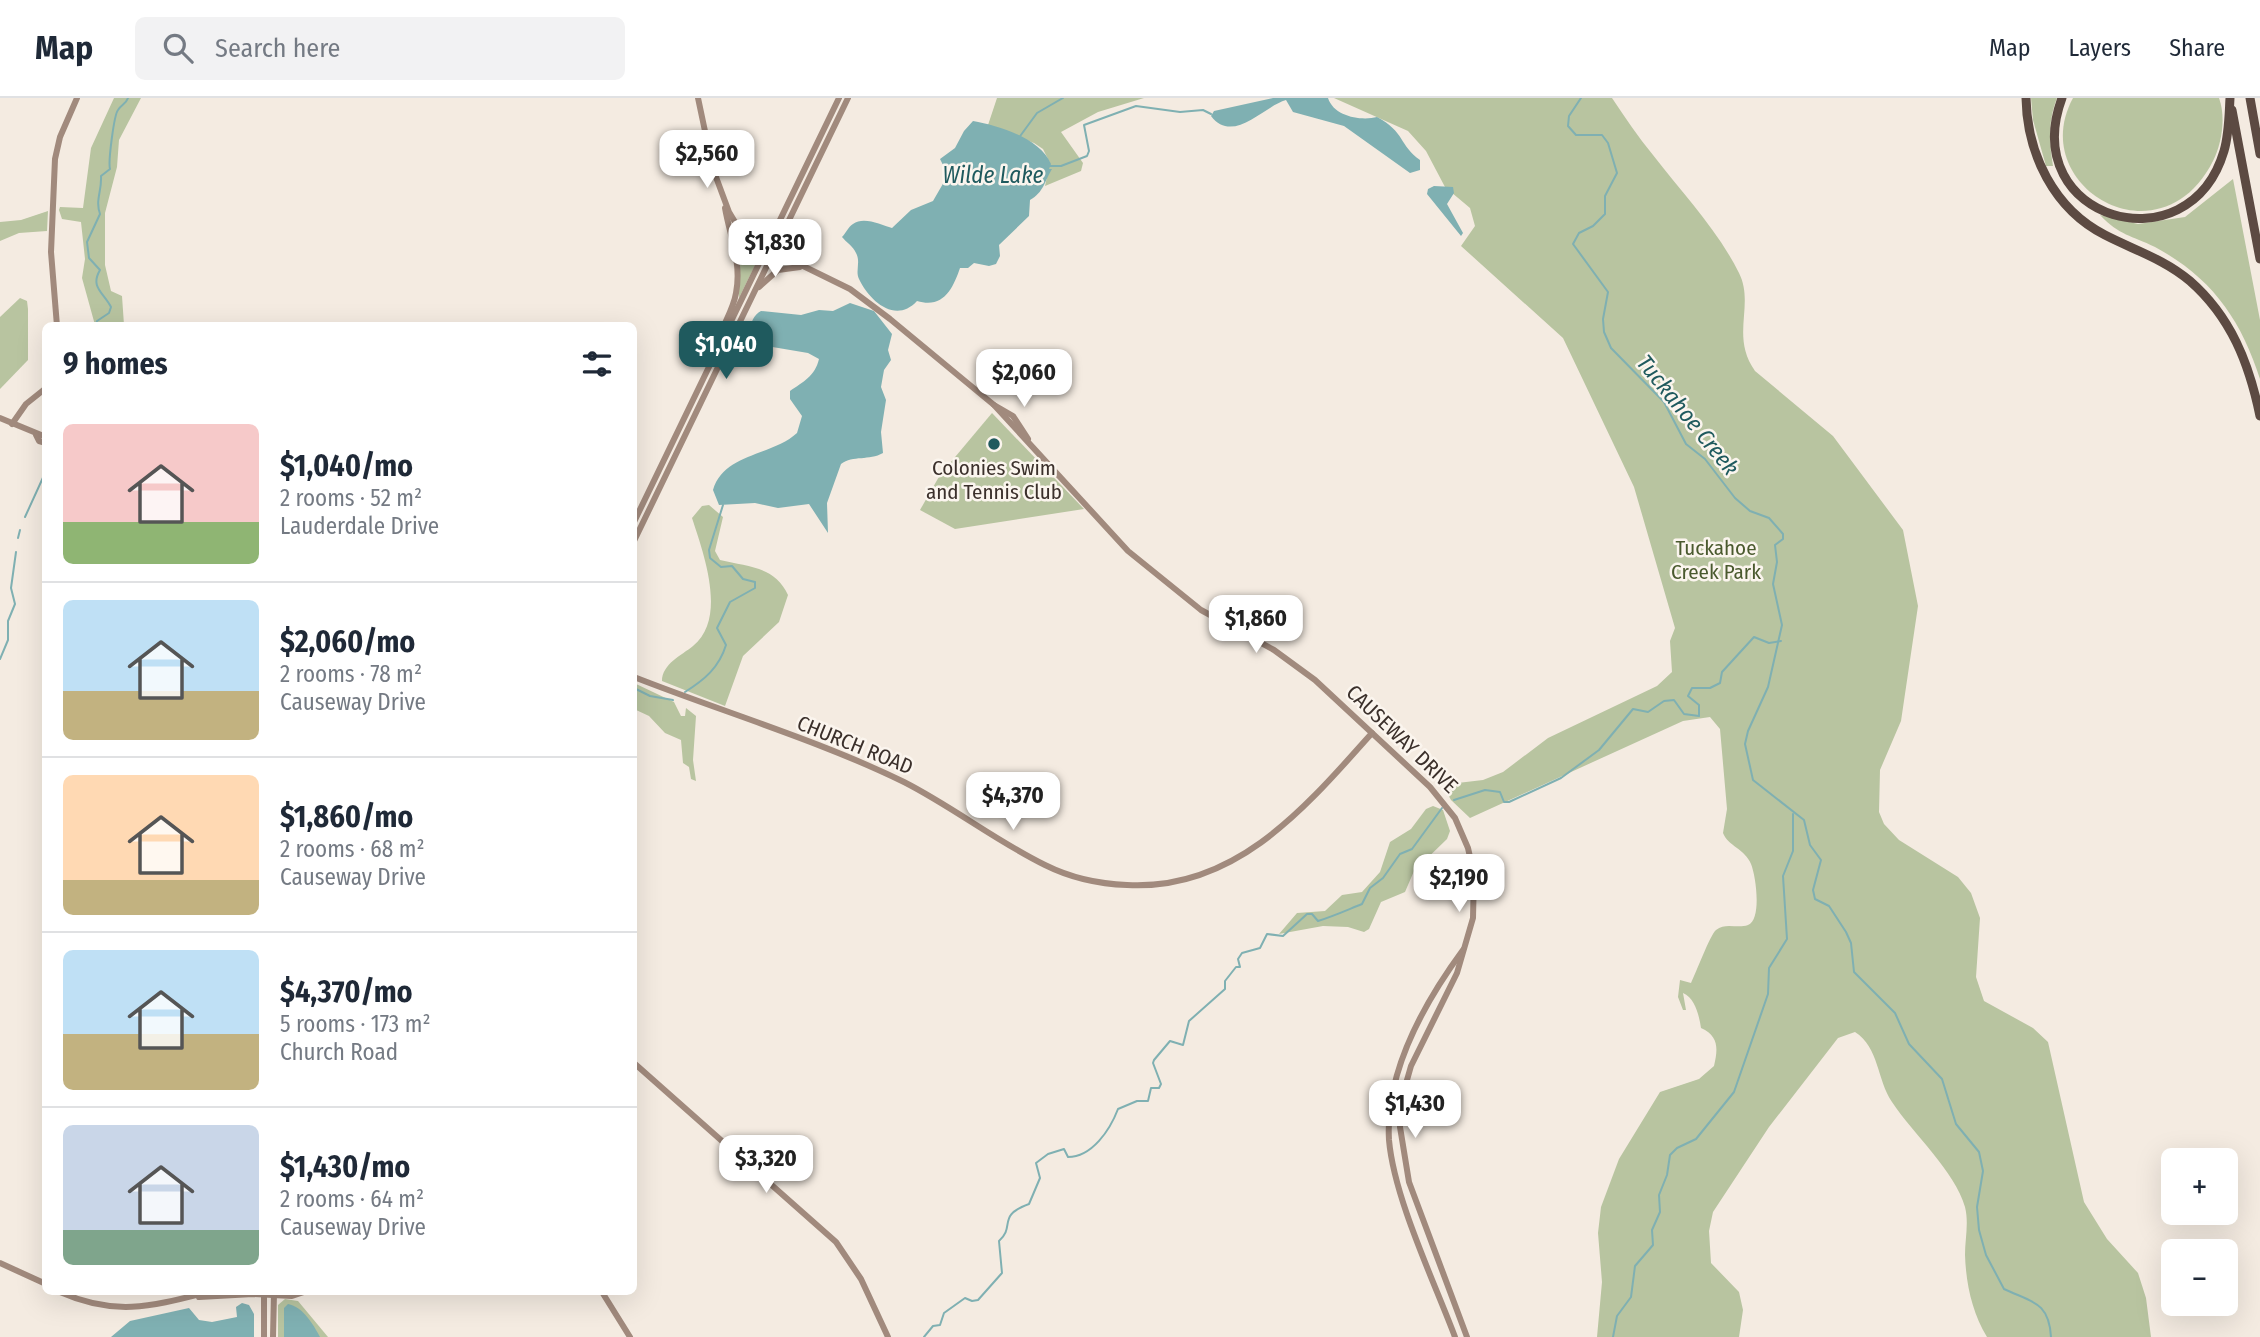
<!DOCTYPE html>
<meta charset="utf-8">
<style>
:root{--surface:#fff;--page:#f2f2f3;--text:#1f2937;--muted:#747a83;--line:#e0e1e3;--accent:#1f5a5e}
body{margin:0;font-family:"Fira Sans Condensed",sans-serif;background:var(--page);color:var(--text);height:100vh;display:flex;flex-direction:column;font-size:26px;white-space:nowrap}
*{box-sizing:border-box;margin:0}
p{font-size:23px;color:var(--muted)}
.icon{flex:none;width:38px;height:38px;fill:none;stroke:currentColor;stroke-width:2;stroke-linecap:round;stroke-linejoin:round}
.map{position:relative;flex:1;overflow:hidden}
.panel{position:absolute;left:42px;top:224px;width:595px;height:973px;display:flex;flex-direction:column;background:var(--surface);border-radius:10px;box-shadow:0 7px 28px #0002}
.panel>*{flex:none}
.fabs{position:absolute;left:2161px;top:1050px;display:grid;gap:14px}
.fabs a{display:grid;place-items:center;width:77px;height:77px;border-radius:10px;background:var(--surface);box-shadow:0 7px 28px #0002;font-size:35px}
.price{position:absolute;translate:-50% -60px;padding:0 16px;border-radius:14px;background:#fff;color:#222;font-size:23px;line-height:46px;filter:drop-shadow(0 2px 4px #0008)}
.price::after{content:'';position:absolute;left:50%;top:42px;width:21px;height:16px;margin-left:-10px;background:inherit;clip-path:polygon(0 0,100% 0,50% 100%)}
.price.active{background:var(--accent);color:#fff}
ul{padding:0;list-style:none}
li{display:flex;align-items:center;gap:21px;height:175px;padding:0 21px}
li+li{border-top:2px solid var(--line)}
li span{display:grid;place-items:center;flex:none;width:196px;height:140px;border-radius:10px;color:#555}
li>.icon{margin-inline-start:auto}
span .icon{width:84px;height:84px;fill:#fffc;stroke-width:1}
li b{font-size:30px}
h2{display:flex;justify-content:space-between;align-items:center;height:84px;padding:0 21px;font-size:30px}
header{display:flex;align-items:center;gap:42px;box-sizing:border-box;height:98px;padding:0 35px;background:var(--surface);border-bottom:2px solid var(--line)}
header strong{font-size:33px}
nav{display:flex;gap:38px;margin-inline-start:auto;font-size:24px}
.search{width:490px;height:63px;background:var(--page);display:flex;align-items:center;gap:18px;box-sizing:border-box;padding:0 24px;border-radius:10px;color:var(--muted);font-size:26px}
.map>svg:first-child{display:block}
.green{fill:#b8c4a0}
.water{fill:#7fb0b2}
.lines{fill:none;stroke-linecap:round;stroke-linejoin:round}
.stream{stroke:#7fb0b2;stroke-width:2}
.secondary{stroke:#a18a7d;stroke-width:6}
.highway{stroke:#5c4a42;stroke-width:9}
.poi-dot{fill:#1f5a5e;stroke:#fbf5ee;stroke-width:2.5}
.labels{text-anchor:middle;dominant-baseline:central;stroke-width:5;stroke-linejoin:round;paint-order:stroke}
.poi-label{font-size:21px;fill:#3b302b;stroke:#fbf5ee}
.park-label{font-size:21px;fill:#4a5a2e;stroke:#fbf5ee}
.street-label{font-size:21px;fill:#3b302b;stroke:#fbf5ee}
.water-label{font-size:23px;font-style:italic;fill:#1f5a5e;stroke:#fbf5ee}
</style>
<header>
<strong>Map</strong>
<div class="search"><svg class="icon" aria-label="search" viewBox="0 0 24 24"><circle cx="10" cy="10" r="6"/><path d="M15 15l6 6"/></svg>Search here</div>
<nav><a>Map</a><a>Layers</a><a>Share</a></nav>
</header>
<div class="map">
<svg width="2260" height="1239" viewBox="0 0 2260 1239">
<rect width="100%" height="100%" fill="#f4ebe1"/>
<!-- green -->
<g class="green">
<path d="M114 0H141L119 42 117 69 105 115V167L111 193 122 198 124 227H95L82 180 85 161 81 124 62 121 59 112 60 109 83 110 91 50Z"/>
<path d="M997 0H1144L1098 14 1061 34 1083 65 1081 73 1045 88 1050 65 1043 51 1034 45 988 27Z"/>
<path d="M1334 0H1612C1625 19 1638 39 1653 57 1683 96 1717 131 1739 175 1755 207 1730 238 1755 273L1833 338 1903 432 1918 508 1901 623 1880 672 1879 714 1884 726 1899 742 1958 779 1971 795 1980 820 1976 879 1984 903 2033 930 2048 944 2084 1104 2107 1141 2138 1175 2146 1200 2151 1239H1987C1972 1214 1966 1186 1965 1157 1965 1141 1969 1125 1965 1109 1955 1073 1913 1036 1892 1004 1877 982 1879 949 1855 934L1838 940 1769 1029 1713 1114 1709 1133 1711 1165 1739 1194 1743 1212 1739 1239H1597L1602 1184 1598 1135 1601 1109 1619 1061 1660 994 1699 981 1714 968C1718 951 1719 938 1701 930 1699 917 1695 900 1683 895L1686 912H1683L1678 899 1680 882 1691 885C1696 875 1710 837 1716 832 1726 824 1737 831 1748 827 1762 822 1756 778 1751 766 1745 751 1728 748 1723 735L1727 711 1720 631 1710 619 1683 623 1470 720 1451 702 1446 693 1449 686 1483 682 1503 674 1548 640 1657 588 1672 574 1670 543 1675 530 1634 389 1563 240 1461 148 1475 128 1470 110 1445 89 1426 53 1408 33Z"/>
<path d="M2031 0H2057C2048 23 2049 44 2053 68H2046L2033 22Z"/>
<path d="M2073 0H2219C2226 19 2222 45 2213 63 2160 168 2025 88 2073 0Z"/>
<path d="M2233 81 2260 222V281C2241 221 2211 179 2155 149 2131 137 2120 138 2100 117L2138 126 2185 119Z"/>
<path d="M48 113 47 133 19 135 0 143V124L21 122Z"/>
<path d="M741 141 760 157 739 200 736 145Z"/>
<path d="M20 200 27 203 28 211V262L0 291V219Z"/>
<path d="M992 315 1084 411 955 431 920 412 940 377Z"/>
<path d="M709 407 723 419 715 453 720 462C748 469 775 468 788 497L779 524 743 558 725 608 662 583C662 566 682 557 693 548 728 520 703 454 692 420L702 408Z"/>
<path d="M634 585 674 604 681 618H685L686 610 696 618 693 662 696 683 691 681 689 669 683 665 681 642 665 635 649 618 634 611Z"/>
<path d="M1433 708 1443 712 1450 733 1447 741 1414 773 1405 794 1381 804 1369 831 1364 834 1348 829 1323 828 1279 836 1297 815 1325 813 1342 797 1362 794 1380 774 1390 744 1411 731 1426 711Z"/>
<path d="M285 1201 298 1203 328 1239H278V1207Z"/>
</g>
<!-- water -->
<g class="water">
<path d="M1273 0H1328C1334 19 1362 23 1377 19 1405 34 1399 47 1420 62V72L1410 75 1344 28 1293 14 1286 2C1264 8 1233 47 1211 18L1214 13Z"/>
<path d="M973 23C1000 28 1040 40 1051 66L1049 71H1052C1044 84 1044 94 1030 102L1029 118 999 147 1000 158 996 166 989 168 974 165 968 170H960C953 190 944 211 917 203 896 226 870 204 859 181 855 173 861 164 856 155 853 148 846 144 842 139 846 135 848 129 853 126 864 118 881 127 892 130L911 112 933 103 948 77 940 61 955 50 964 33Z"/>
<path d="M1434 88 1453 89 1454 95 1447 106 1463 135 1461 138 1427 96 1428 91Z"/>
<path d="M850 205 874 213 892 236 888 252 891 262 884 272 881 289 886 302 881 334 883 355C869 363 853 357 841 366L827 405 828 435 809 406 778 410 755 405 719 407 713 392C724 355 772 358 797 335L802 318 790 301V293C803 284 815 278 819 261L808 255 754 246C747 235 750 219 761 213L801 217 819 212 833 213Z"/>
<path d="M242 1205 249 1207 254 1216V1239H111L130 1223 189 1210 199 1222 212 1224 237 1219 236 1209Z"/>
<path d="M288 1206C303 1209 313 1226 320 1239H284V1210Z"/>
</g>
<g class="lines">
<!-- stream -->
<g class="stream">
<path d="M1581 0 1569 18 1568 28 1576 37H1602L1608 45 1617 75 1605 98V116L1593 128 1579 135 1573 146 1608 194 1603 221 1604 234 1611 250 1664 304 1686 346 1705 361 1735 400 1750 413 1769 420 1783 436V441L1775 447 1777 464 1773 486 1782 527 1768 589 1748 633 1745 646 1753 682 1804 722 1810 747 1821 762 1813 792 1815 801 1829 808 1846 834 1851 845 1854 874 1895 915 1909 946 1942 981 1956 1026 1979 1054 1983 1073 1977 1109 1979 1132 1986 1157 2004 1191C2031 1204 2049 1203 2051 1239"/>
<path d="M1018 41 1037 15 1063 0"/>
<path d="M1049 68H1061L1087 58 1089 53 1084 27 1136 8 1180 14 1203 12 1211 16"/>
<path d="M96 228 97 223 109 215 111 209C103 194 90 189 100 172L89 160 87 144 100 116C95 102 102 93 101 78L110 71C108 64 114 17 118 12 122 6 126 6 128 0"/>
<path d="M25 419 46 373"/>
<path d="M18 440 20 432"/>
<path d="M0 561 8 542V523L15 506 11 490 16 454"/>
<path d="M634 590 650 598 673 602"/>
<path d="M685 594C704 582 719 570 726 547L717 530 730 504 755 490V484L743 481 732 468 721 469 710 460 709 452 723 407"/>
<path d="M1454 702 1485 692 1500 694 1504 704H1509L1561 680 1599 652 1633 611 1648 614 1664 603 1674 602 1684 616 1699 618V607L1688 598 1692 590H1710L1720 585 1722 574 1754 539 1769 545 1781 543"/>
<path d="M924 1239 933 1228 940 1227 944 1215 965 1200 972 1203 978 1202 1002 1175 999 1143C1016 1128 996 1118 1029 1106L1040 1080 1036 1065 1048 1056 1064 1051 1068 1059C1092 1059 1110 1032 1118 1011L1137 1003H1148L1151 990H1159L1161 986 1153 965 1154 962 1170 943 1183 947 1189 923 1225 891V883L1236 869H1240L1238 861 1242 855 1260 850 1267 836 1283 838 1307 816H1312L1318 823C1334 818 1347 812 1362 806L1370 790 1383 780 1400 756 1412 751 1442 710"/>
<path d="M1613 1239 1617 1218 1631 1199 1635 1168 1653 1147 1652 1132 1660 1114 1659 1097 1667 1077 1670 1057 1677 1050 1696 1041 1734 994 1768 896 1769 870 1787 841 1783 778 1793 753V716"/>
</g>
<!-- secondary -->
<g class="secondary">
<path d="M698 0 713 71 729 114 744 139 850 191 890 221 994 307 1128 453 1201 512 1274 552 1315 582 1430 689 1455 720 1468 750 1474 777 1473 820 1457 875 1411 968 1403 996 1400 1029 1409 1084 1467 1239"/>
<path d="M759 189 778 172 800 169"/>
<path d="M57 228 51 154 55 61 60 39 77 0"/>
<path d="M722 232C727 220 734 208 736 195 742 165 730 139 725 110"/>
<path d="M994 307 1013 318 1028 341"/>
<path d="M0 320 46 339"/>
<path d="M12 326 26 306 46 290"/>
<path d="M36 337 39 343 46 345"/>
<path d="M634 424 839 0"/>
<path d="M634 443 848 0"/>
<path d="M634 579C723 614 818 642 904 684 953 709 996 743 1045 767 1071 780 1099 786 1127 787 1236 793 1306 709 1372 635"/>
<path d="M634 965 836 1144 861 1181 888 1239"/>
<path d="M0 1165 46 1186"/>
<path d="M60 1194C116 1219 153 1208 208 1194"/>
<path d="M602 1194 630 1239"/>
<path d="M199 1199 253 1196 292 1198 304 1194"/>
<path d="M264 1239V1195"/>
<path d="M273 1239 274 1195"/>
<path d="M1455 1239C1434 1183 1394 1100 1389 1042 1385 974 1424 905 1463 852"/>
</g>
<!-- highway -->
<g class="highway">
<path d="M2026 0C2027 56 2054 111 2105 137 2134 152 2164 161 2190 183 2231 219 2249 265 2260 318"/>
<path d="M2062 0C2017 122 2189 171 2224 53 2229 36 2229 18 2230 0"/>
<path d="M2250 0 2260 56"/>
<path d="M2232 12 2260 161"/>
</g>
</g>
<!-- markers -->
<circle class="poi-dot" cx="994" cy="346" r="7"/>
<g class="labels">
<!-- poi labels -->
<g class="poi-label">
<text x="994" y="370">Colonies Swim<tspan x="994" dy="24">and Tennis Club</tspan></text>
</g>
<!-- park labels -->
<g class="park-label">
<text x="1716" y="450">Tuckahoe<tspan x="1716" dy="24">Creek Park</tspan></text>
</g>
<!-- street labels -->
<g class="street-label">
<text transform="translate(1402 641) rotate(44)">CAUSEWAY DRIVE</text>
<text transform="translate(855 647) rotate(22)">CHURCH ROAD</text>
</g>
<!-- water labels -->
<g class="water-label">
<text x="993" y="77">Wilde Lake</text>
<text transform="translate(1688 317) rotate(51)">Tuckahoe Creek</text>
</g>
</g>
</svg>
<div class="fabs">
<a>+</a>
<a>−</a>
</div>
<b class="price" style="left:707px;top:92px">$2,560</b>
<b class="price" style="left:775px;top:181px">$1,830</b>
<b class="price active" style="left:726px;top:283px">$1,040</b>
<b class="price" style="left:1024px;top:311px">$2,060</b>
<b class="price" style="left:1256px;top:557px">$1,860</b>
<b class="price" style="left:1013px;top:734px">$4,370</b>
<b class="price" style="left:1459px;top:816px">$2,190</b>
<b class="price" style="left:1415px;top:1042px">$1,430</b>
<b class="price" style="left:766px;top:1097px">$3,320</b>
<section class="panel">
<h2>9 homes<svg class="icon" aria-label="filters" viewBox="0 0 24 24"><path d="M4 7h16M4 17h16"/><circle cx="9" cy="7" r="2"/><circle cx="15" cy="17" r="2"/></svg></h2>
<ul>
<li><span style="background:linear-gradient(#f6c9c9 70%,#8fb573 0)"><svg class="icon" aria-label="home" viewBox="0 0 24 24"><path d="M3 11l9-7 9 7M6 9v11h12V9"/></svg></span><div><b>$1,040/mo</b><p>2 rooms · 52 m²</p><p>Lauderdale Drive</p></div></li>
<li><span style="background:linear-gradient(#bfe0f5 65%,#c2b280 0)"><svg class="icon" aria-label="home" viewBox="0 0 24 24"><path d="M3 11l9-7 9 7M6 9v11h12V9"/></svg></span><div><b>$2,060/mo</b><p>2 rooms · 78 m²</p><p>Causeway Drive</p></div></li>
<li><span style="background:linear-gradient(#ffd9b3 75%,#c2b280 0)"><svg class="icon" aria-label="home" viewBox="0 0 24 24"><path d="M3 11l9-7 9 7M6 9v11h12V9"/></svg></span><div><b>$1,860/mo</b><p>2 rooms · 68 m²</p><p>Causeway Drive</p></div></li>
<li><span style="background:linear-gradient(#bfe0f5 60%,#c2b280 0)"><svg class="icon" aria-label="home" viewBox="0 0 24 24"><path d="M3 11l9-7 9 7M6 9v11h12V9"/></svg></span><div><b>$4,370/mo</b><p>5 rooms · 173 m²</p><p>Church Road</p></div></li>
<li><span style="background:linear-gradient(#c9d6e8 75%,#7fa58c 0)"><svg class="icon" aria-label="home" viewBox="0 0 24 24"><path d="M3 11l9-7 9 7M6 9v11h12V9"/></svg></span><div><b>$1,430/mo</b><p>2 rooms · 64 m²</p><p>Causeway Drive</p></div></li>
</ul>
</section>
</div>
